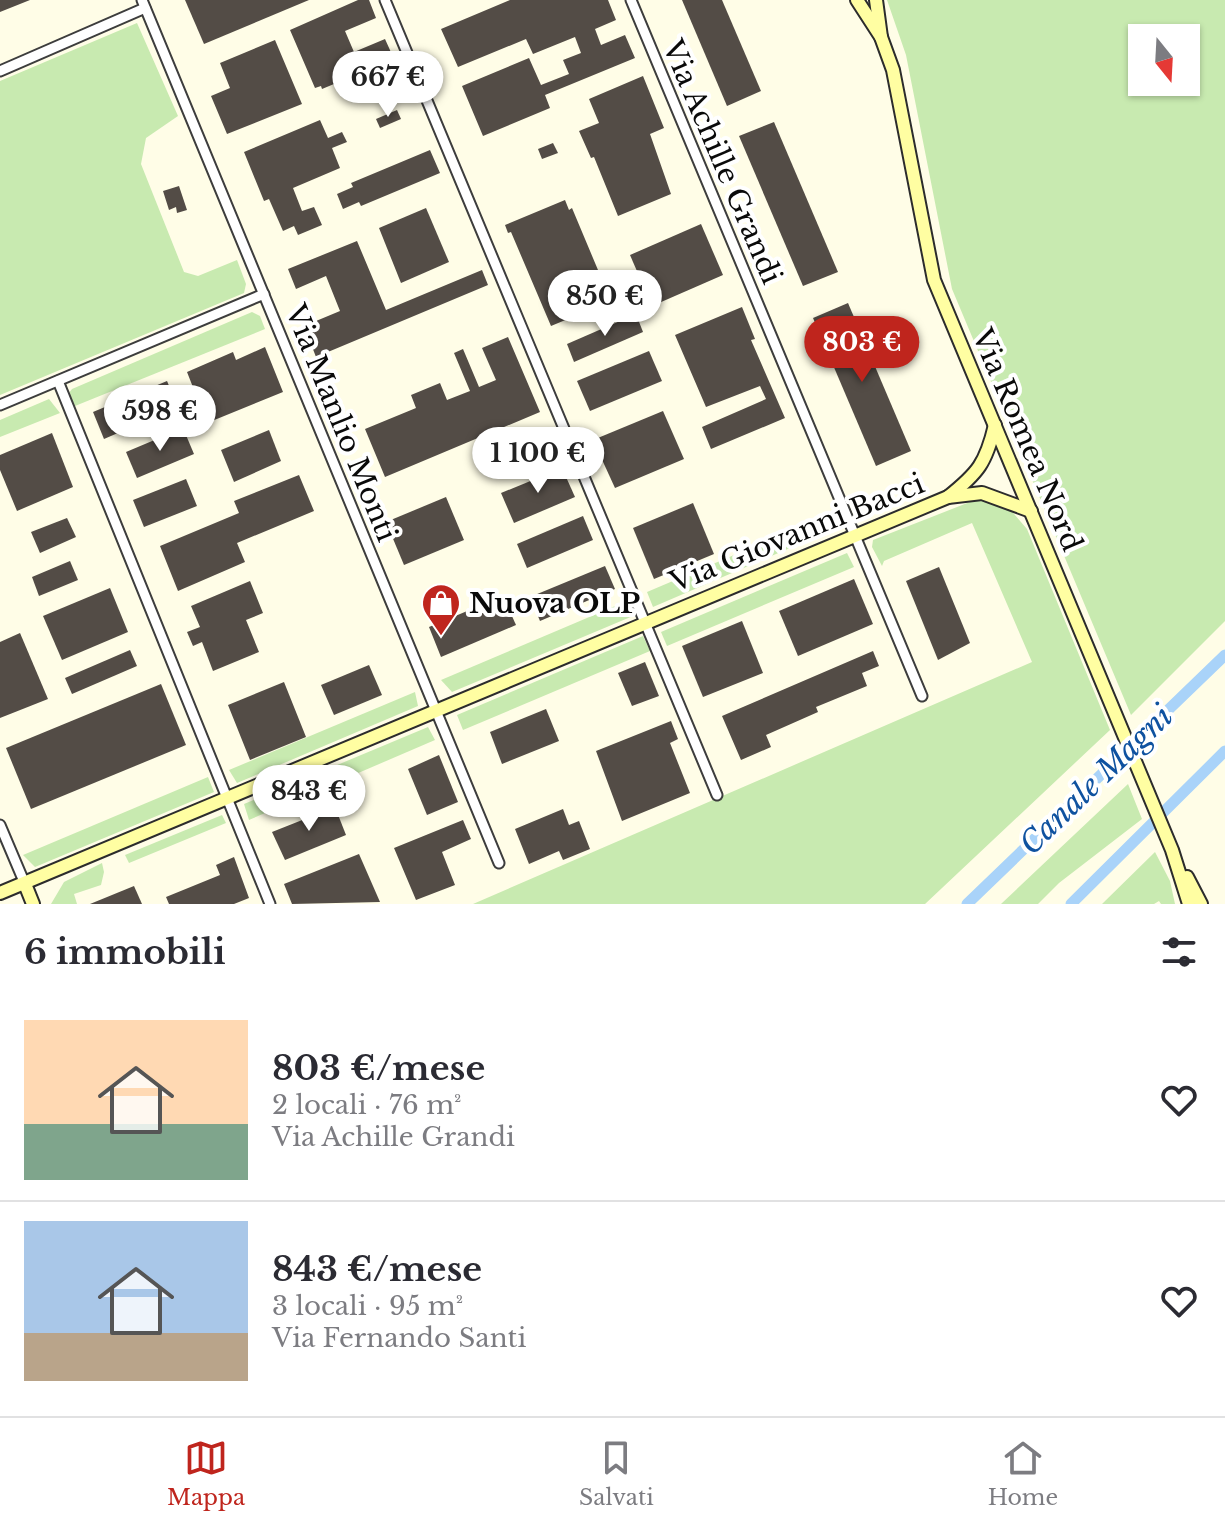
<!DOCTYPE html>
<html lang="it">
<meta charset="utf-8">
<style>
:root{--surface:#fff;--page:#f7f7f7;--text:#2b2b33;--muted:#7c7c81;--line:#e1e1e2;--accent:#bf251d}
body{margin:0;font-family:"Libre Baskerville",serif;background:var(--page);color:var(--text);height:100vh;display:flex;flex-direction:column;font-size:30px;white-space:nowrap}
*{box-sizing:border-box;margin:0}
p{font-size:26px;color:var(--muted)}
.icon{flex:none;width:44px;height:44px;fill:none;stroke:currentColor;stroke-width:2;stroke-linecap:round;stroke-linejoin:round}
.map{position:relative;height:904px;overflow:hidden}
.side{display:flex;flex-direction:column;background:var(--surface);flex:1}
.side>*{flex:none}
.needle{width:52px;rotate:162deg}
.controls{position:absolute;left:1128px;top:24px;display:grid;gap:16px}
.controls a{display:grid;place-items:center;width:72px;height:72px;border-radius:0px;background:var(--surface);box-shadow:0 2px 6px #0004;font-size:40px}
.price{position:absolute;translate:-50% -68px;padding:0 18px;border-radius:28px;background:#fff;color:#222;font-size:26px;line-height:52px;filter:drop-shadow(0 2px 4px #0008)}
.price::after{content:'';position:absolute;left:50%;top:48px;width:24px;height:18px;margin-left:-12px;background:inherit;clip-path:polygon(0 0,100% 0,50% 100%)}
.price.current{background:var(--accent);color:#fff}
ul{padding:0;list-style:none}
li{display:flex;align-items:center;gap:24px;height:200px;padding:0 24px}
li+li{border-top:2px solid var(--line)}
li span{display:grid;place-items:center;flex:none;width:224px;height:160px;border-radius:0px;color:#555}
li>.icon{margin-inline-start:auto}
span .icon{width:96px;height:96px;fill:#fffc;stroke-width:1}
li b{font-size:34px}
h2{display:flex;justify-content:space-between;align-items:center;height:96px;padding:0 24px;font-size:34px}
.menu{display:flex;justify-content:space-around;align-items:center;height:112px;border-top:2px solid var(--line);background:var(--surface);font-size:22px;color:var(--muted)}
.menu a{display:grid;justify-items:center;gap:4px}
.menu .current{color:var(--accent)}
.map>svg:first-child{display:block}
.green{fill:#c8eab0;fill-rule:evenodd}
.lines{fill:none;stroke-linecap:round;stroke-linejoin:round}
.canal{stroke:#a9d3f9;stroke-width:11}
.building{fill:#534c46}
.minor-casing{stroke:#3d3d3d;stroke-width:13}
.secondary-casing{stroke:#2c2c2c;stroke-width:16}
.minor{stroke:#fff;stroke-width:9}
.secondary{stroke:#fffea2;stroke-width:12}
.labels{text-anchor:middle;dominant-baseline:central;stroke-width:8;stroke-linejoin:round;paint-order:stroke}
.street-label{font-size:28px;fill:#0a0a0a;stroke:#fff}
.poi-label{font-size:28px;font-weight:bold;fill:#0a0a0a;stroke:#fff;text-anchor:start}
.water-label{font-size:30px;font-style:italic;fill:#0f52a0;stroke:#fff}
</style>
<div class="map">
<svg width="1225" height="904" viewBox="0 0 1225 904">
<rect width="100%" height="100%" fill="#fffde7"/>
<!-- green -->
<g class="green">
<path d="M887 0H1225V621L1131 715 952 289 906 55ZM1142 38H1186V82H1142Z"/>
<path d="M137 23 178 116 146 138 141 164 184 272 198 276 237 260 246 284 244 293 0 395V81Z"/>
<path d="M252 312 260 316 265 329 75 406 69 393 72 389Z"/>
<path d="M49 399 60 413 0 437V420Z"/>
<path d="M980 498 1008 507 1027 529 1110 730 925 904H473L1032 662 972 523 884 561 882 566 872 547 873 540Z"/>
<path d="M833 513 839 527 653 607 647 592Z"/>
<path d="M847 553 854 567 667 646 661 632Z"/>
<path d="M627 601 633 616 452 692 441 680Z"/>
<path d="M643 636 650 651 463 730 457 715Z"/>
<path d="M415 692 418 706 237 783 229 770Z"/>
<path d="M428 727 435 740 249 820 244 804Z"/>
<path d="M208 777 214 792 35 867 23 855Z"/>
<path d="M1128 784 1142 819 1059 883 1038 904H1001Z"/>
<path d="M222 815 226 823 129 863 125 855Z"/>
<path d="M1155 852 1170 881 1175 904H1161L1159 901 1154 904H1102Z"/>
<path d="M102 863 104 872 101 885 74 894 77 904H51L64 882Z"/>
</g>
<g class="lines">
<!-- canal -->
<g class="canal">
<path d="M967 904 1225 655"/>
<path d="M1071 904 1225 751"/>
</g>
</g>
<!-- building -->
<g class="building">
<path d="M0 0H30L0 12Z"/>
<path d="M185 0H309L204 44Z"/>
<path d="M358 0H369L376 18 345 31 354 52 385 39 394 59 322 89 321 86 315 88 290 30Z"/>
<path d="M510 0H608L616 20 595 29 601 45 625 35 635 58 545 95 550 108 483 136 462 86 529 58 541 85 569 74 563 60 581 53 575 37 533 54 526 39 458 67 441 29Z"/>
<path d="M682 0H722L761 91 727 106Z"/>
<path d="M275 40 302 104 227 134 211 96 230 88 220 63Z"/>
<path d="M643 76 664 128 650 134 671 194 618 216 594 157 591 158 579 131 599 123 589 99Z"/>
<path d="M397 110 401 119 380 128 376 119Z"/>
<path d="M320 120 328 138 342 132 347 142 332 148 340 168 293 188 302 211 314 207 322 225 298 235 294 226 283 231 269 199 264 201 244 152Z"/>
<path d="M774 122 838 272 803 286 739 136Z"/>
<path d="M553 143 558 153 542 159 538 149Z"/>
<path d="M430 150 440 173 361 206 359 202 343 209 337 194 353 187 351 183Z"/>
<path d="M179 186 187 210 177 213 176 207 169 210 163 191Z"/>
<path d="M565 200 569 210 572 208 611 301 551 326 511 232 508 233 505 225Z"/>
<path d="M426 208 449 262 401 283 379 228Z"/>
<path d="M701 224 723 275 652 306 630 255Z"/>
<path d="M357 241 386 310 482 270 488 285 316 357 304 326 340 311 326 276 296 289 288 269Z"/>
<path d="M848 303 911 451 876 466 813 318Z"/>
<path d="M742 307 755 339 751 340 785 418 711 449 702 427 766 399 760 386 706 407 675 335Z"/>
<path d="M636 314 643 332 574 362 567 344Z"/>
<path d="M508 337 540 412 385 477 365 429 416 408 411 395 440 383 447 400 470 391 454 353 463 349 479 387 496 380 482 348Z"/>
<path d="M265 347 283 392 207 423 187 372 233 352 236 360Z"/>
<path d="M649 351 662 381 590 411 577 381Z"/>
<path d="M167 381 178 407 104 439 93 412Z"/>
<path d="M663 411 684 459 615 488 593 440Z"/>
<path d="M183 428 194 454 137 478 126 452Z"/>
<path d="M269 430 281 461 234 482 221 450Z"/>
<path d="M52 433 73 487 17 511 0 470V455Z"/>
<path d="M562 468 575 497 514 523 501 493Z"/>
<path d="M299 475 314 511 237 543 245 562 178 591 160 546 239 513 234 501Z"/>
<path d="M186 479 197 506 144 527 133 500Z"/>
<path d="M446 497 464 540 404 565 386 522Z"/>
<path d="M693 503 714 554 654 579 633 528Z"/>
<path d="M583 516 593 540 527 568 517 544Z"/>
<path d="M67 518 76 537 40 553 31 532Z"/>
<path d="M70 561 78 580 39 596 32 577Z"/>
<path d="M605 566 615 589 540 621 530 597Z"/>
<path d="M939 567 970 643 938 660 906 581Z"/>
<path d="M854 579 873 624 798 656 779 611Z"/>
<path d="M250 581 263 613 246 620 259 652 213 671 202 642 193 646 187 632 200 627 191 606Z"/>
<path d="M110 588 128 632 62 660 43 616Z"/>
<path d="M503 596 516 625 441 657 429 627Z"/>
<path d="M742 621 763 673 703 697 682 646Z"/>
<path d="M20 633 48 699 0 718V642Z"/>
<path d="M130 650 137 666 72 694 65 678Z"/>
<path d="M873 651 879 666 862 673 867 686 816 707 818 712 766 735 771 747 741 760 722 716Z"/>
<path d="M645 662 659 696 632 706 618 673Z"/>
<path d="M369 665 382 695 334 715 321 685Z"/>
<path d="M284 682 306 737 250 760 228 705Z"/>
<path d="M161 684 186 745 31 809 6 748Z"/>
<path d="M546 709 559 741 502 764 490 732Z"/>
<path d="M671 721 678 739 670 743 690 793 622 821 596 751Z"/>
<path d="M439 755 458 802 427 815 408 769Z"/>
<path d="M335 807 346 835 285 860 272 832Z"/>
<path d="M563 809 569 825 579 821 590 849 563 860 559 851 529 864 515 829Z"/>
<path d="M463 820 471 839 442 852 455 885 416 900 394 848Z"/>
<path d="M359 854 380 902 292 904 284 884Z"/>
<path d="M234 857 249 898 234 904H169L166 897 220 875 216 865Z"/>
<path d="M134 886 142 904H90Z"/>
</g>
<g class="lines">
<!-- minor casing -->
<g class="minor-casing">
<g id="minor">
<path d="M142 0 499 863"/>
<path d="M385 0 717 795"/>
<path d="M631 0 922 696"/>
<path d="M0 71 145 8"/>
<path d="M58 381 270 904"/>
<path d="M0 405 264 294"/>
<path d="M0 825 25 884"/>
</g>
</g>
<!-- secondary casing -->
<g class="secondary-casing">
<g id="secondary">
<path d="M857 0 881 37 893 70 934 280 1172 850 1189 904"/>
<path d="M876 0 881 37"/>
<path d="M948 497C978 473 986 463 995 425"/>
<path d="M1187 877 1201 904"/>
<path d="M25 884 33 904"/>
<path d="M0 893 948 497 982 493 1031 511"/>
</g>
</g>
<!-- minor -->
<use href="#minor" class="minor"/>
<!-- secondary -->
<use href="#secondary" class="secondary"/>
</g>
<!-- icons -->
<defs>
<g id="shop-pin" transform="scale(2)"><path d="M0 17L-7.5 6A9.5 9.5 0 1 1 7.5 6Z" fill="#bf251d" stroke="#fff"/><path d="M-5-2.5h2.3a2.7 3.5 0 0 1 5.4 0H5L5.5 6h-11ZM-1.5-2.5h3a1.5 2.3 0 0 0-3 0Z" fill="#fff"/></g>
</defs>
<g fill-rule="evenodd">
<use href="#shop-pin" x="441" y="603"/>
</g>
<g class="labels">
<!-- street labels -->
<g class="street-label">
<text transform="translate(722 162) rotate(67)">Via Achille Grandi</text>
<text transform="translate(341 423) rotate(68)">Via Manlio Monti</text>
<text transform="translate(1027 440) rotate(67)">Via Romea Nord</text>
<text transform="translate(797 533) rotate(-22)">Via Giovanni Bacci</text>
</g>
<!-- poi labels -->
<g class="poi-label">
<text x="469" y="603">Nuova OLP</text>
</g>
<!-- water labels -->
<g class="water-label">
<text transform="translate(1096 780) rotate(-44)">Canale Magni</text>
</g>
</g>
</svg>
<div class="controls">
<a><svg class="needle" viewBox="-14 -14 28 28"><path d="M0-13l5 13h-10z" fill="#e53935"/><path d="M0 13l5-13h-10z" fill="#7c7c81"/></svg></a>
</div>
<b class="price" style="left:388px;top:119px">667 €</b>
<b class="price" style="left:605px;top:338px">850 €</b>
<b class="price current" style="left:862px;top:384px">803 €</b>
<b class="price" style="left:160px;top:453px">598 €</b>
<b class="price" style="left:538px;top:495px">1 100 €</b>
<b class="price" style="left:309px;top:833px">843 €</b>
</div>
<section class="side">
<h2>6 immobili<svg class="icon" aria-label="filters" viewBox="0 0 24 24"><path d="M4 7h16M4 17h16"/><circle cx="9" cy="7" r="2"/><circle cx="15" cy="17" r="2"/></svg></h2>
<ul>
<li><span style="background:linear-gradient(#ffd9b3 65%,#7fa58c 0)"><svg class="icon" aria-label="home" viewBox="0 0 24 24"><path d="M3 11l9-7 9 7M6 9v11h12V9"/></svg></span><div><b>803 €/mese</b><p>2 locali · 76 m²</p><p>Via Achille Grandi</p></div><svg class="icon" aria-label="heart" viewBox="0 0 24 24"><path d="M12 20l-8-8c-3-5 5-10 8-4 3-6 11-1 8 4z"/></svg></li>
<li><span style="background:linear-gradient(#a9c7e8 70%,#b9a48a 0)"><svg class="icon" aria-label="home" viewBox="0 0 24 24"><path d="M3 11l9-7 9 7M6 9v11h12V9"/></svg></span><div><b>843 €/mese</b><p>3 locali · 95 m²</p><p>Via Fernando Santi</p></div><svg class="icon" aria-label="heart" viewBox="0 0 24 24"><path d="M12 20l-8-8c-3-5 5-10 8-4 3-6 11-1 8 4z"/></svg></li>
</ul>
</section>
<nav class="menu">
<a class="current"><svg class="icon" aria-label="map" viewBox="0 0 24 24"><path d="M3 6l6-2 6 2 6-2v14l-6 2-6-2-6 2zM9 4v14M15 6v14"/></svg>Mappa</a>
<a><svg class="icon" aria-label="saved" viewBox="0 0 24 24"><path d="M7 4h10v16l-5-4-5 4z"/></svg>Salvati</a>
<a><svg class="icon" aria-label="home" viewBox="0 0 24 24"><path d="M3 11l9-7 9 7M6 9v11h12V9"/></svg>Home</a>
</nav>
